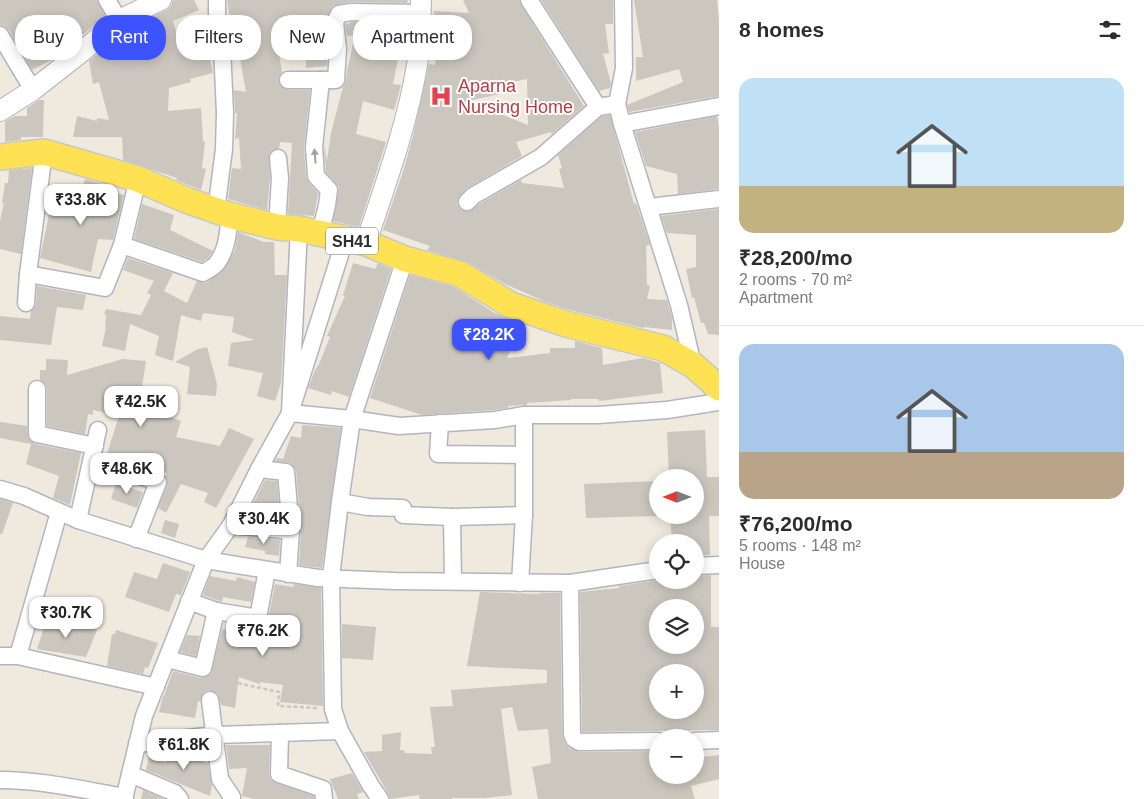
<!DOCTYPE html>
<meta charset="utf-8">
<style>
:root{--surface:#fff;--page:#f7f7f7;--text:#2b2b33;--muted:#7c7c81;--line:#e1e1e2;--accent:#3c53ff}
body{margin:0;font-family:Helvetica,sans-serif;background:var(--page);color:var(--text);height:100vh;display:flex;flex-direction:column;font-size:19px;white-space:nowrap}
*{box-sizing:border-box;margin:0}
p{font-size:16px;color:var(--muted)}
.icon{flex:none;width:28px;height:28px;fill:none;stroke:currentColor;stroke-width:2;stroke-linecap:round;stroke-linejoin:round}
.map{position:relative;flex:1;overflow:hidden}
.sheet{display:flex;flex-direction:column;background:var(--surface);width:425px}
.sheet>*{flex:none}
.top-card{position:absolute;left:15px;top:15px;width:475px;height:45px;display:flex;gap:10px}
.needle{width:32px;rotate:270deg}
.controls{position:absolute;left:649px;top:469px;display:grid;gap:10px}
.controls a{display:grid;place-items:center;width:55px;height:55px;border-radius:50%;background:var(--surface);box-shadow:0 2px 12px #0003;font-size:25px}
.price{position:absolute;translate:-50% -42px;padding:0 11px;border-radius:10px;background:#fff;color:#222;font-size:16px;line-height:32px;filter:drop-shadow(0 1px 2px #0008)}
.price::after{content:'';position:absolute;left:50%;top:30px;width:15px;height:11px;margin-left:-8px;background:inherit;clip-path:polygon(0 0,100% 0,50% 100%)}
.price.current{background:var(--accent);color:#fff}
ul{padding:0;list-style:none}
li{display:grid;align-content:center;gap:10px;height:265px;padding:0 20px}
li+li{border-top:1px solid var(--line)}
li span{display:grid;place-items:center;height:155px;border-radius:15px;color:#555}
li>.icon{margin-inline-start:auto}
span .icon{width:90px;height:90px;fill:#fffc;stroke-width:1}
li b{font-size:21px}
h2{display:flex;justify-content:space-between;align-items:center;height:60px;padding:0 20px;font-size:21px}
.pill{padding:0 18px;border-radius:20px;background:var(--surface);box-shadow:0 2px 12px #0003;font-size:18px;line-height:45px}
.pill.current{background:var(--accent);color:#fff}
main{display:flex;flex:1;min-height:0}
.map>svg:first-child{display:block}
.building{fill:#cbc6be;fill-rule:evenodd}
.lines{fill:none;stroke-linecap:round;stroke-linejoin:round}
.minor-casing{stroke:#b2b4c2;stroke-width:19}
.tertiary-casing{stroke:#b2b4c2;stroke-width:22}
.primary-casing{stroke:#c8c8c8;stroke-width:28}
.path{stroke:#c8c8c8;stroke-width:2.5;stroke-dasharray:4 2.5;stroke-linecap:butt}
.minor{stroke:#fff;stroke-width:16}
.tertiary{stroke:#fff;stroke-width:20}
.primary{stroke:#ffe254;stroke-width:25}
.oneway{fill:#a0a0a0}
.labels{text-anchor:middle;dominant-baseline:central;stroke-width:4;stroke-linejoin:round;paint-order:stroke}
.shield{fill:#fff;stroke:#6c6c6c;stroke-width:1}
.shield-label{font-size:16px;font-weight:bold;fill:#2d2d2d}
.health-label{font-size:18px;fill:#be3a42;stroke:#fff;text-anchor:start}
</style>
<main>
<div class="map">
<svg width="719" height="799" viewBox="0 0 719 799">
<rect width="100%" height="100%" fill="#f0e9de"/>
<!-- building -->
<g class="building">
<path d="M0 0H97L105 16 55 58 32 70 9 30 4 26 0 25Z"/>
<path d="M173 0H194L199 10 173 21 180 45 183 44V48L206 42 213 73 190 79 191 82 169 88 168 111 201 108 203 141 205 142 202 168 206 169 201 190 176 180 177 178 123 160 122 137H73L77 116 97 121V118L109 120 99 82 93 84 89 61 124 32 127 35 147 29 144 21 167 10 171 6Z"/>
<path d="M227 0H408L407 3 351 2 333 6 326 18 325 23 328 49 327 66 306 68V45L278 47 282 72 278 80 280 85 288 90H310L304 148 306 177 309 183 318 193 314 216 288 214 292 143 280 142 279 148 273 150 269 154 270 178 267 210 228 199 232 168 241 169 239 138 235 139 237 113H235L234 90 246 92 235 30H232Z"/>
<path d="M463 0H519L521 5 584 106 552 134 551 132 516 142 522 156 466 189 458 199 457 204 460 209 464 211H470L479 204 521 180 522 183 564 188 559 169 562 168 558 155 602 116 610 115 634 204 636 203 650 245 646 246 647 285 650 286 647 299 667 300 672 318V330L644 327 643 328 570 310 546 302 505 284 467 262 427 250 430 246 383 230 403 172 413 136 429 64 435 65 438 29 433 28 434 11 469 13ZM527 79 528 125 468 101 500 94 498 85Z"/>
<path d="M541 0H613V24H605L609 53 603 54 611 83 610 88 599 91Z"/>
<path d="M634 0H717L719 20V96L629 112 627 105 683 82 679 69 636 81V57H643Z"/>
<path d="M352 22 406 23 404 38H402L393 84 401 85 394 110 363 101 356 134 386 142 359 227 333 221 339 187 326 172 324 147V144L327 161 331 133 343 87 346 81 347 71 355 35 347 36 345 24Z"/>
<path d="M39 100H44L43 137H21V140L5 142V121L15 116H27V108Z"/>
<path d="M717 116 719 128V189L678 194 677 174 646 166 635 132Z"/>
<path d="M32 168 21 254 0 249V221L4 203H2L5 183H8L9 170Z"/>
<path d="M85 179 105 185 104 190 124 195 113 240 98 239 91 272 40 258 53 195 80 198Z"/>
<path d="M142 204 174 215 170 230 213 251 209 257 202 262 134 239Z"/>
<path d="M719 209V335L708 334 704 323H701L694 297 692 298 686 269 696 267V235L667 233 661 216Z"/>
<path d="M238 232 264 242H274L275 275H287L281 383 275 401 257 396 263 373 228 366 231 343 254 340 232 332 234 317 203 313 201 321 181 315 173 361 155 355 159 336 130 324 125 351 102 346 106 327H105L106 315 104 314 106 309 141 315 151 295 147 293 154 281 123 270 128 258 173 273 164 291 187 303 197 281 204 283 208 282 225 268 235 250Z"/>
<path d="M353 263 375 269 378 263 391 269 349 397 332 391 331 395 308 388 315 370 319 364 330 337 327 336 345 296 343 295Z"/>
<path d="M410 275 454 287 493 312 521 324 507 358 550 353V348H575V341L602 348 603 365 643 358 660 363 663 393 599 401 598 399H571V400L527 403V405L508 406V408L494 410 422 415 370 398Z"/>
<path d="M37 286 86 295 83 310 57 307 51 345 0 340V316L30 319 31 311 36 304Z"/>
<path d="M207 347 217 384 216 396 187 394 190 367 175 362 198 349Z"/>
<path d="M46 359 68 360 67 375 123 359 146 361 139 406 181 421 176 437 220 446 229 428 254 439 216 508 204 502 208 493 181 484 166 513 158 508 167 485 166 476 167 473 107 454 119 416 93 410V415L88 414 85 434 47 426V389L45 384 40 380V370H46Z"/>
<path d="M0 422 27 426 28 438 35 444 81 453 70 505 53 498 59 476 26 464 31 444 0 438Z"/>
<path d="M302 425 341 428 322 568 299 565 301 530 296 471 291 463 275 461 277 458 283 459 291 436 301 438Z"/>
<path d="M705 430 707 477H719V516H709L710 555 695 556V542H672L670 515H695V478H669L667 432Z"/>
<path d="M265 480 277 481 280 520 252 517 254 511 250 510Z"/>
<path d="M658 481V516L586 518 584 484Z"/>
<path d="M116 483 143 492 137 508 111 499Z"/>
<path d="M0 499 13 503 2 534H0Z"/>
<path d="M165 520 179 524 175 538 161 533Z"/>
<path d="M248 537 280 540 279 556 265 554V551L245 547Z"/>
<path d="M163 563 190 572 181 595 176 594 169 612 125 597 134 572 157 579Z"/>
<path d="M711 575V627H719V730L582 732 580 592 619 588V586L659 580H695V576ZM658 608H695V645H658ZM658 672H695V710H658Z"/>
<path d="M210 576 236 581 237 577 255 582 251 602 223 597 222 602 203 595Z"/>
<path d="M275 584 293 587 294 584 321 588 323 706 280 702 283 685 260 682V684L239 677 235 708 221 705 218 694 209 690 204 692 200 702 198 701 195 718 159 712 163 696H164L173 671 201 678 206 677 211 674 222 629 258 640 262 627 268 620Z"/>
<path d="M480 592 539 594V593H560L562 734 565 743 569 748 579 752 658 751V775H695V758L719 755V779L691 786 695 799H538L532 767 551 763 548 729 518 731 512 707 501 709 512 795 486 798H452V799H420L419 795 390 799 388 793 364 752 382 751V735L401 732 400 750H404L405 753 432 754 431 747H435L430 707 453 706 451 690 547 683V670L467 666Z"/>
<path d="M47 619 97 630 86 657 37 649Z"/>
<path d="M342 624 376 627 373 660 342 658Z"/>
<path d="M116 630 158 643 148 668 145 667 143 674 107 666 112 634H115Z"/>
<path d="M187 635 200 636 196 656 180 652Z"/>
<path d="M226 745H270L269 774 271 780 276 783 314 796V799H254L242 796 247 768 229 769Z"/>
<path d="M170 750 200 759V761L208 763 212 785 210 796 146 770 149 757 166 763Z"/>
<path d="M352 773 363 792 357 794 359 799H338L330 779Z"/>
<path d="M143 790 164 799H141Z"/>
</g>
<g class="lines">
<!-- minor casing -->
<g class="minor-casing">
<g id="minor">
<path d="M107 0 119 20"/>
<path d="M529 0 598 107"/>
<path d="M623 0 624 68 617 104 622 124 679 305 693 365"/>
<path d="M0 35 33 90"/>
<path d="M288 80H336L338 49 335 22 339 14 351 12 420 13"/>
<path d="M622 124 719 106"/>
<path d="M467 202 473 196 541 157 598 107 617 104"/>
<path d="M649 207 719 199"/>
<path d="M216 211 224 149 225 113 222 47 217 13V0"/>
<path d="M277 227 280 178 278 158"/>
<path d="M299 229 290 413 352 419 399 426 495 420 524 415H598L667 410 719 402"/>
<path d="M320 234 327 205 329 190 316 176 314 147 321 80"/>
<path d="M122 245 138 179"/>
<path d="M28 274 105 288 122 245 203 273C208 270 214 267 217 263 227 250 229 231 229 215"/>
<path d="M26 303 28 274 44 152"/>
<path d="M37 389V434L95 446"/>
<path d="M440 423 438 454 523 455"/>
<path d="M92 459 158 482 136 539"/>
<path d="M0 489 24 496 78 520 206 560 318 578 395 581 570 583 658 570"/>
<path d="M340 502 368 507 403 508V515L452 517 453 581"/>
<path d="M59 512 18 656 156 687"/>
<path d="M452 517 524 515"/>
<path d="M78 520 98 430"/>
<path d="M231 525 291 531 286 472 259 469"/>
<path d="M695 566 719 565"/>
<path d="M288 574 291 531"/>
<path d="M520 583 524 515V415"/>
<path d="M570 583 572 734 574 739 579 742 658 741"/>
<path d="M189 601 216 611 258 618 267 570"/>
<path d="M0 656H18"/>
<path d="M167 659 203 668 216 611"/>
<path d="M210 700 220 779 232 797 231 799"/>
<path d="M340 731 371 786 380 799"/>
<path d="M280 733 279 774 323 789 324 799"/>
<path d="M695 741 719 740"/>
<path d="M137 744 214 735 340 731 333 709 331 577 340 502 352 419 405 259"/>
<path d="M130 774 175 793 180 799"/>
<path d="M0 780C42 780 84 790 125 797"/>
<path d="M124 799 144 716 206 560 231 525 259 469 290 413 345 239"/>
</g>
</g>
<!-- tertiary casing -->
<g class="tertiary-casing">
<g id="tertiary">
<path d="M0 111 33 90 84 50 119 20 161 0"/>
<path d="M366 243C385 185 407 126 417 65 421 44 420 21 421 0"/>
</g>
</g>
<!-- primary casing -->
<g class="primary-casing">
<path id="primary" d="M0 157 44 152 138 179 186 200 229 215 277 227 299 229 366 243 405 259 460 274 511 305 566 324 663 348 693 365 719 388"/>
</g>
<!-- path -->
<g class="path">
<path d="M213 686 214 678 279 692 278 706 319 708"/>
<path d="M172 691 195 697"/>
</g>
<!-- minor -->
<use href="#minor" class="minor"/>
<!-- tertiary -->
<use href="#tertiary" class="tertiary"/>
<!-- primary -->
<use href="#primary" class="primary"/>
</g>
<!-- one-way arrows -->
<defs><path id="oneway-solid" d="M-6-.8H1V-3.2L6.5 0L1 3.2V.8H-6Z" transform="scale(1.25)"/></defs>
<use class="oneway" href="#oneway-solid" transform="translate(315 156) rotate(-95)"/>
<!-- icons -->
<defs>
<g id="hospital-bare" transform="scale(1.725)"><path d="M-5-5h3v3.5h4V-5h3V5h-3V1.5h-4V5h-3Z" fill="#e0444e" stroke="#fff" stroke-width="2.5" paint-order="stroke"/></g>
</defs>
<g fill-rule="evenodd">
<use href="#hospital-bare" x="441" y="96"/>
</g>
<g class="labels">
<!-- shield labels -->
<rect class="shield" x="326" y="227.5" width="52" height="27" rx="4"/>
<g class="shield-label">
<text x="352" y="241">SH41</text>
</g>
<!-- health labels -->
<g class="health-label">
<text x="458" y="86">Aparna<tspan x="458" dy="21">Nursing Home</tspan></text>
</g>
</g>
</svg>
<div class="controls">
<a><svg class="needle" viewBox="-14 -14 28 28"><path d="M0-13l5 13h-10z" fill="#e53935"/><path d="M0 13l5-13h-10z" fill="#7c7c81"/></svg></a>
<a><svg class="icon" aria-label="locate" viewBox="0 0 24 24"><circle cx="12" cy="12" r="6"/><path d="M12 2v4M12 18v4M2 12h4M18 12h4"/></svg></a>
<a><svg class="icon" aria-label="layers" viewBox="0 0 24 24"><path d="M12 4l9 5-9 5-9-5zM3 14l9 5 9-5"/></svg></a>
<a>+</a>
<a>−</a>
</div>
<b class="price" style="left:81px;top:226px">₹33.8K</b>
<b class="price current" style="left:489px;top:361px">₹28.2K</b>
<b class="price" style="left:141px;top:428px">₹42.5K</b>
<b class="price" style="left:127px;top:495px">₹48.6K</b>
<b class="price" style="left:264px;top:545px">₹30.4K</b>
<b class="price" style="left:66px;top:639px">₹30.7K</b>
<b class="price" style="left:263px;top:657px">₹76.2K</b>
<b class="price" style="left:184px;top:771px">₹61.8K</b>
<div class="top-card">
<a class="pill">Buy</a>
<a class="pill current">Rent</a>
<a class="pill">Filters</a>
<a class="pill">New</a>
<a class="pill">Apartment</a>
</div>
</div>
<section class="sheet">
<h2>8 homes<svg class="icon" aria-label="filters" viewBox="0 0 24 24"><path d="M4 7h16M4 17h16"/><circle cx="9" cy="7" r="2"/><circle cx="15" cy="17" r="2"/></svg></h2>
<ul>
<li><span style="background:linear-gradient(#bfe0f5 70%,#c2b280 0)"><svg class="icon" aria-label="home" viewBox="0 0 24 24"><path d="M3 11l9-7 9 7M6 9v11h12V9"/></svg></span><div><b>₹28,200/mo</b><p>2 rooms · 70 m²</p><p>Apartment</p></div></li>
<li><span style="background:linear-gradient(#a9c7e8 70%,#b9a48a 0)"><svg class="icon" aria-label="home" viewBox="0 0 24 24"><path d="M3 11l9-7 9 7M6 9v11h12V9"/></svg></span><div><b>₹76,200/mo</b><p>5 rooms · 148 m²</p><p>House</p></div></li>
</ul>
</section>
</main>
